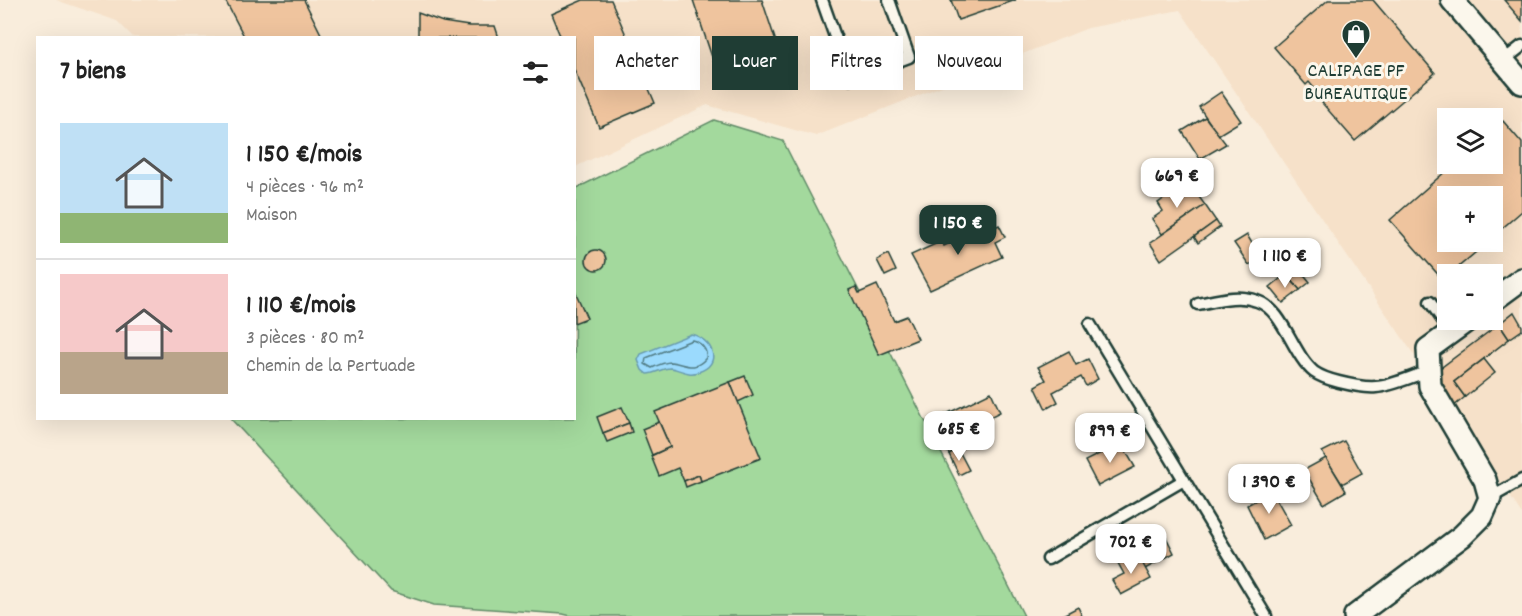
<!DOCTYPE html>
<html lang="fr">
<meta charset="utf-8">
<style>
:root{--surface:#fff;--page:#f2f2f2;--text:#222;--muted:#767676;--line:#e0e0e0;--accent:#1f3d34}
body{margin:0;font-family:Dekko,sans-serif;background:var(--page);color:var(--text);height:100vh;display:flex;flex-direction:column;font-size:22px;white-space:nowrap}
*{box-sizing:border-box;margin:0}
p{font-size:20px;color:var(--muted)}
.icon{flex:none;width:33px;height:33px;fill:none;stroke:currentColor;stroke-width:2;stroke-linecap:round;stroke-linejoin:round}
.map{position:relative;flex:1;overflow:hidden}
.panel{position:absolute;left:36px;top:36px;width:540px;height:384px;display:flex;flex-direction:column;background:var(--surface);border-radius:0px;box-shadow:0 6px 24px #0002}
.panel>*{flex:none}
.hud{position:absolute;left:594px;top:36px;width:570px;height:54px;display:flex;gap:12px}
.fabs{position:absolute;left:1437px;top:108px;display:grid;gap:12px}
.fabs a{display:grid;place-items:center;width:66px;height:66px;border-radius:0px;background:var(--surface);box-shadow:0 6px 24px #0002;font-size:30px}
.price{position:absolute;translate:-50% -51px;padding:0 14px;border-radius:12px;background:#fff;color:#222;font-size:20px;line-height:39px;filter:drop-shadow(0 2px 3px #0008)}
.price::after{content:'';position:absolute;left:50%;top:36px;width:18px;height:14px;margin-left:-9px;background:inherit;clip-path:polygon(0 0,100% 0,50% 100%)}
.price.on{background:var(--accent);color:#fff}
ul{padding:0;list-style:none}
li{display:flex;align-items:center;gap:18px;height:150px;padding:0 24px}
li+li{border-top:2px solid var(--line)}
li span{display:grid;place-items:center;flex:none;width:168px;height:120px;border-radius:0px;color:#555}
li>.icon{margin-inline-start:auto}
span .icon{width:72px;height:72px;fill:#fffc;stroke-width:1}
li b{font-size:26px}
h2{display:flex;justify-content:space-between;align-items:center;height:72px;padding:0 24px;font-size:26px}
.tag{padding:0 21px;border-radius:0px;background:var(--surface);box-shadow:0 6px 24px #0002;font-size:21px;line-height:54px}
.tag.on{background:var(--accent);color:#fff}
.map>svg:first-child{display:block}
.built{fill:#f6e1c9;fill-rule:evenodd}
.green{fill:#a3d99d;stroke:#618b68;stroke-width:1.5}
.water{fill:#9bdafd;stroke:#699bad;stroke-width:1.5}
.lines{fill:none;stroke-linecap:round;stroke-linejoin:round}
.shore{stroke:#517c84;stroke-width:1.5}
.building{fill:#efc49e;stroke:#1f3d34;stroke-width:1.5}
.service-casing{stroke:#1f3d34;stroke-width:15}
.minor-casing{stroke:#1f3d34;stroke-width:26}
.service{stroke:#fbf7ec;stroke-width:10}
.minor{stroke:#fbf7ec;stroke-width:21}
.labels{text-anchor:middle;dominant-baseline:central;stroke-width:6;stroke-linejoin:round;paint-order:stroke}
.poi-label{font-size:20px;fill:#1f3d34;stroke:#fbf7ec}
</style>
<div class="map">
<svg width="1522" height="616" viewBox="0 0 1522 616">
<rect width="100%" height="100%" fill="#f9eddc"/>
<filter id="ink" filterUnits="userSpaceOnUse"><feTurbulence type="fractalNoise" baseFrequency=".0167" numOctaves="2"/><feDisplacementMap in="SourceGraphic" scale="12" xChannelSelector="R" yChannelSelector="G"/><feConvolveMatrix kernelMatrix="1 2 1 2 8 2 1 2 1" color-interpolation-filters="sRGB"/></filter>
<g filter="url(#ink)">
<!-- built -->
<path class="built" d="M56 0H1522V514L1180 10 1088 28 816 136 707 105 575 167 574 38 133 37 117 21ZM1448 118H1492V164H1448ZM1448 196H1492V242H1448ZM1448 274H1492V320H1448Z"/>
<!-- green -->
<path class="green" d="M714 120 783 141 1024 616H571L563 614 434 605 391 591 231 419 574 418 575 189Z"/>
<!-- water -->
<path class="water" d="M691 334C712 339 724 364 698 372 688 376 680 369 670 368 662 368 655 374 647 374L642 370 638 360 641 354Z"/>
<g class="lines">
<!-- shore -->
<path class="shore" d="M692 340C700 342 708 349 706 358 694 372 686 364 671 362 664 362 658 365 652 368L645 364 646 358Z"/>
</g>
<!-- building -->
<g class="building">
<path d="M225 0H304L323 38H245Z"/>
<path d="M583 0H611L655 103 599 127 574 69V38H561L551 14Z"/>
<path d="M693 0H762L783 63 763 70 756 49 734 56 741 77 721 84Z"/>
<path d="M951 0H1016L958 20Z"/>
<path d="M1328 0H1373L1435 73 1355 141 1322 103 1325 101 1309 82 1306 85 1274 47Z"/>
<path d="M1504 0H1522V21Z"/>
<path d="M418 13 443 22 469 26H495L499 38H418Z"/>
<path d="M756 49 765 74 741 81 734 56Z"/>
<path d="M1221 92 1241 121 1218 135 1199 107Z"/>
<path d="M1205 117 1226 144 1200 159 1182 131Z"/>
<path d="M1503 121 1522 143V211L1492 237V196H1448V242H1488L1450 274H1448L1443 280 1390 220 1454 164H1492V130Z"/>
<path d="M1179 188 1185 196 1194 190 1205 205 1162 234 1152 219 1163 211 1158 203Z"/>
<path d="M1205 205 1216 221 1161 260 1150 243Z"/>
<path d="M1216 221 1220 227 1198 243 1194 237Z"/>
<path d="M987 225 989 230 999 225 1005 237 995 242 1002 257 930 290 911 255 942 241 944 246Z"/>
<path d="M1247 235 1261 258 1249 265 1234 243Z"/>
<circle cx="596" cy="260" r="10"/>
<path d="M888 254 896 271 885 276 877 260Z"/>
<path d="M1297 266 1310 282 1300 290 1286 274Z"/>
<path d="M1286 274 1300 290 1283 303 1270 287Z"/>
<path d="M877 285 894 321 907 316 918 339 879 355 849 290 856 287 859 293Z"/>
<path d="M574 289 587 318 574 323Z"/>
<path d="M1514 312 1522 326V330L1509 339 1499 324Z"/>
<path d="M1499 324 1509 339 1454 382 1465 397 1453 407 1435 385 1438 370Z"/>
<path d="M1069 351 1076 365 1088 359 1098 379 1086 386 1081 377 1053 392 1058 402 1046 409 1035 386 1046 380 1038 367Z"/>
<path d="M1484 359 1495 373 1465 397 1454 382Z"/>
<path d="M745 376 753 395 738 402 730 382Z"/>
<path d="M730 382 761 458 701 481 699 475 684 481 678 468 659 476 651 456 670 447 655 412Z"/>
<path d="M991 392 1000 412 961 431 967 445 949 454 942 440 946 438 936 419Z"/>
<path d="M622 407 629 423 603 433 597 417Z"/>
<path d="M659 422 670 447 652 455 642 429Z"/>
<path d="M629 423 632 432 607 442 603 433Z"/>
<path d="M1344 441 1362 473 1342 484 1322 452Z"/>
<path d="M1121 443 1135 467 1098 486 1085 461Z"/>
<path d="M958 449 969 470 959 475 949 454Z"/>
<path d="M1326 458 1346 491 1324 504 1304 470Z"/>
<path d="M699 475 701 481 686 487 684 481Z"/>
<path d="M1272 491 1291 525 1264 540 1247 505Z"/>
<path d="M1149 533 1155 543 1166 537 1174 553 1145 569 1131 542Z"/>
<path d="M1137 553 1151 579 1121 595 1112 580 1124 574 1118 563Z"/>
<path d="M1078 607 1082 616H1061Z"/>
</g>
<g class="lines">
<!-- service casing -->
<g class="service-casing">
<g id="service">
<path d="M822 0 850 79 909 57 889 0"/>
<path d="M1503 61 1522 46"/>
<path d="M1430 302 1451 332"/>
<path d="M1198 304C1218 300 1238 294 1257 301 1284 310 1292 354 1314 372 1321 377 1331 380 1339 382 1351 385 1364 388 1376 387 1392 386 1413 376 1429 371"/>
<path d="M1090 324 1266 616"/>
<path d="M1490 498 1522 480"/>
<path d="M1048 559 1184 480"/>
</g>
</g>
<!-- minor casing -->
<g class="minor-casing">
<g id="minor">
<path d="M1452 0 1522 83"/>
<path d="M1492 301 1522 279"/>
<path d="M1355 616 1462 536 1482 516 1490 498 1485 480 1430 386 1428 349 1468 320"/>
</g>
</g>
<!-- service -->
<use href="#service" class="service"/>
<!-- minor -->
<use href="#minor" class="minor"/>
</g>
</g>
<!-- icons -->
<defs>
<g id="shop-pin" transform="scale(1.5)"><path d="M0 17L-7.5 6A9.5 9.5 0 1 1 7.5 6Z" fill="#1f3d34" stroke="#fbf7ec"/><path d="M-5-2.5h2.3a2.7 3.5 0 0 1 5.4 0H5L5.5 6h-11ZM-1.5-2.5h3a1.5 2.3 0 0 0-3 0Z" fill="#fff"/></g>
</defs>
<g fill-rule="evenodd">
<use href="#shop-pin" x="1356" y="34"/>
</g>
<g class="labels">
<!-- poi labels -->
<g class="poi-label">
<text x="1356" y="72">CALIPAGE PF<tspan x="1356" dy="23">BUREAUTIQUE</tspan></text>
</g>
</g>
</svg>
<div class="fabs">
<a><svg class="icon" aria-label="layers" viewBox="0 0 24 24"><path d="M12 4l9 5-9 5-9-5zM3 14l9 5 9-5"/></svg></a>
<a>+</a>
<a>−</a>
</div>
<b class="price" style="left:1177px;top:209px">669 €</b>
<b class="price on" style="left:958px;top:256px">1 150 €</b>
<b class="price" style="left:1285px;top:289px">1 110 €</b>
<b class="price" style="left:959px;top:462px">685 €</b>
<b class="price" style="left:1110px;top:464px">899 €</b>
<b class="price" style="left:1269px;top:515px">1 390 €</b>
<b class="price" style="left:1131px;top:575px">702 €</b>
<div class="hud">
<a class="tag">Acheter</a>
<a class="tag on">Louer</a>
<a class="tag">Filtres</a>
<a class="tag">Nouveau</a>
</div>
<section class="panel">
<h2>7 biens<svg class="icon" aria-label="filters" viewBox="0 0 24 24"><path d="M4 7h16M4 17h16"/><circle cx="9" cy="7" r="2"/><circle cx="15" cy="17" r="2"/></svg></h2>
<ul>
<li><span style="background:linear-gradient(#bfe0f5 75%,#8fb573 0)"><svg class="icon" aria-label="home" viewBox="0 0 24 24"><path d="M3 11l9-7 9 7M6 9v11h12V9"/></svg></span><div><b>1 150 €/mois</b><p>4 pièces · 96 m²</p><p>Maison</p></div></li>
<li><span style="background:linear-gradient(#f6c9c9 65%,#b9a48a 0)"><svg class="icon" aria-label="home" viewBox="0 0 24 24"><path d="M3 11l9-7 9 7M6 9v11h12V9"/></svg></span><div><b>1 110 €/mois</b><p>3 pièces · 80 m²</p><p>Chemin de la Pertuade</p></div></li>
</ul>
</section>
</div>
